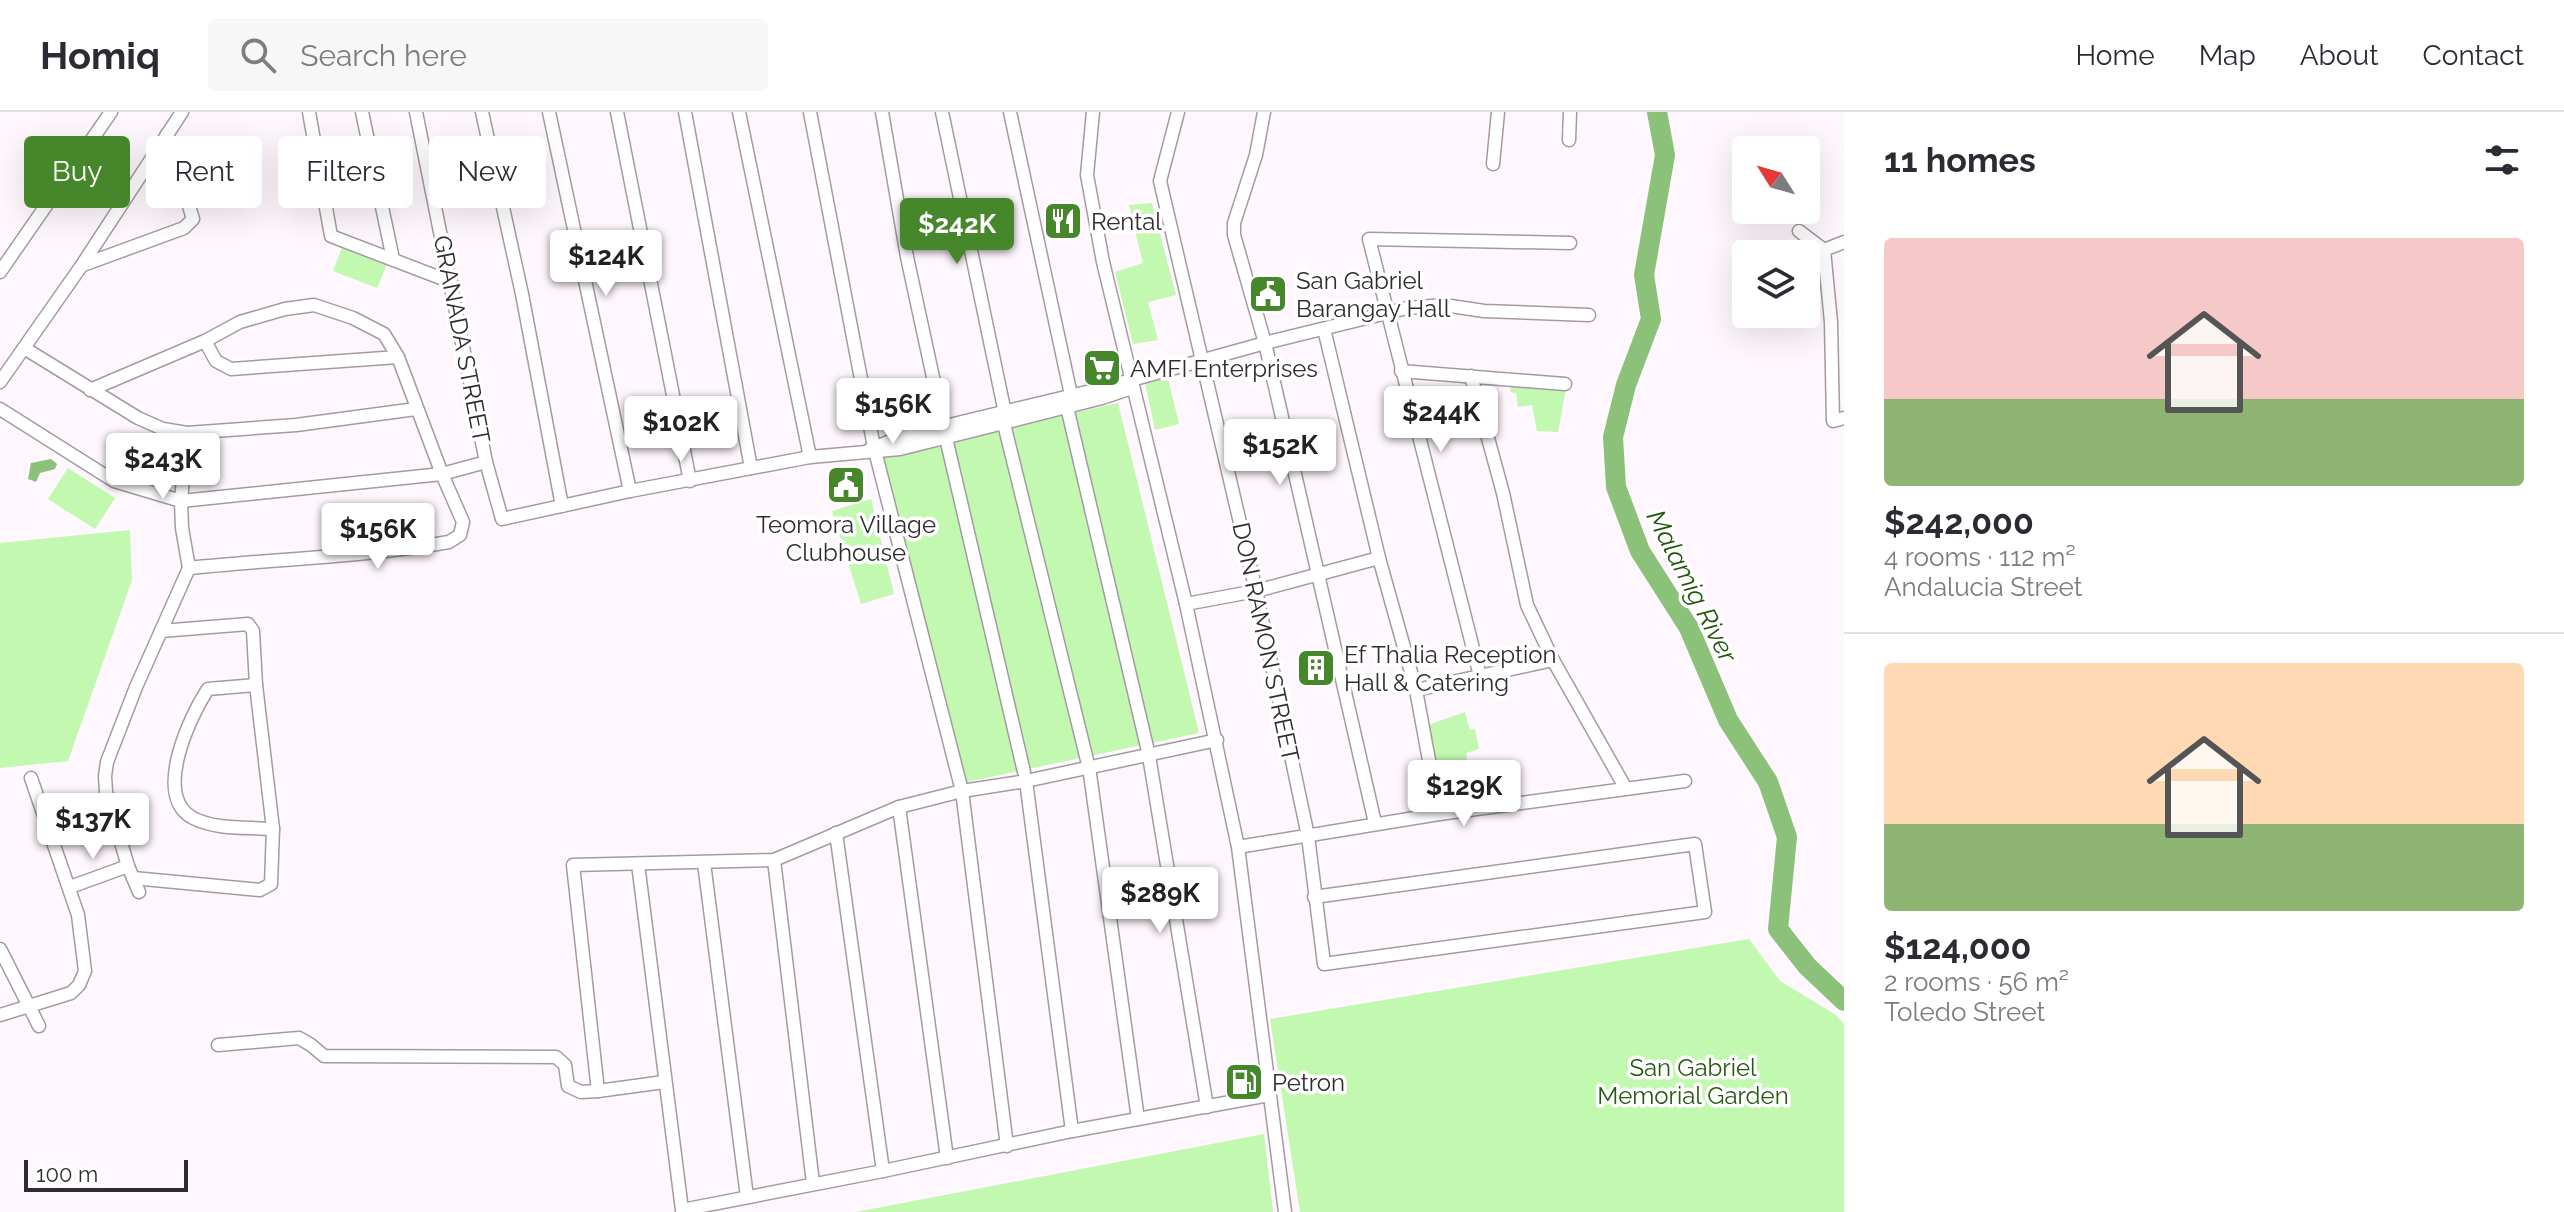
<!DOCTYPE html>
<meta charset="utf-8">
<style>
:root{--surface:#fff;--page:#f7f7f7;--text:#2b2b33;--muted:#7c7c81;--line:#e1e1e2;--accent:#45872a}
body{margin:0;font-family:Raleway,sans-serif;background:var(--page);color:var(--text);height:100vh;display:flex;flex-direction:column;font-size:30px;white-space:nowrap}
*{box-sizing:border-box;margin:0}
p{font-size:26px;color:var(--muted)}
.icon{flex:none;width:44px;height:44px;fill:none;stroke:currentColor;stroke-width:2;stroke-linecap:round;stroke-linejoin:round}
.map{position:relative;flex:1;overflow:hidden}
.side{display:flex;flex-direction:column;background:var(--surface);width:720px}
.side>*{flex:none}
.banner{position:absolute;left:24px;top:24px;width:760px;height:72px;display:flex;gap:16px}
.needle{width:52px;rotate:307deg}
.buttons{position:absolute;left:1732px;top:24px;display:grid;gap:16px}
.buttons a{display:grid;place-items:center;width:88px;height:88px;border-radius:8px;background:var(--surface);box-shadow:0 8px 32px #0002;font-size:40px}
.scale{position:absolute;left:24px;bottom:20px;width:164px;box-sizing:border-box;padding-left:8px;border:4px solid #312c30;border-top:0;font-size:22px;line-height:28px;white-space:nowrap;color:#312c30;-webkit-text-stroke:6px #fff;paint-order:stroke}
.price{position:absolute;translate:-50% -68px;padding:0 18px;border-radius:8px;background:#fff;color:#222;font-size:26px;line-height:52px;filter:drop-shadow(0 2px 4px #0008)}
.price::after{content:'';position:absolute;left:50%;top:48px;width:24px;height:18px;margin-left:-12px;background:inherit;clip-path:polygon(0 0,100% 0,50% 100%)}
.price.on{background:var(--accent);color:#fff}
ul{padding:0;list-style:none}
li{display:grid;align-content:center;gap:16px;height:424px;padding:0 40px}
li+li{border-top:2px solid var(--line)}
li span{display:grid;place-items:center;height:248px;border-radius:8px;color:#555}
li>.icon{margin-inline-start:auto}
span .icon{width:144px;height:144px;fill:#fffc;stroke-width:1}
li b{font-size:34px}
h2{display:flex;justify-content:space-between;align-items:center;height:96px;padding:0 40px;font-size:34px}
.tag{padding:0 28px;border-radius:8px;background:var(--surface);box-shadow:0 8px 32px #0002;font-size:28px;line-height:72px}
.tag.on{background:var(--accent);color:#fff}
header{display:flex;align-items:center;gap:48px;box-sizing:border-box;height:112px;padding:0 40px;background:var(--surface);border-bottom:2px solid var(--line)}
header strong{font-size:38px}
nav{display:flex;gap:44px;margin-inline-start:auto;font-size:28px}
.search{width:560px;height:72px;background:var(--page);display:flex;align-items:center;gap:20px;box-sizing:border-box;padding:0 28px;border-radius:8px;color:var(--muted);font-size:30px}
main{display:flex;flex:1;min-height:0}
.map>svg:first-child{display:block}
.green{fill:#c2f8b0}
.water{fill:#8cc17a}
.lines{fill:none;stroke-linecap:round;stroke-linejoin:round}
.river{stroke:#8cc17a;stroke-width:20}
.minor-casing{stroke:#a59aa3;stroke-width:15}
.minor{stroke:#fff;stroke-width:12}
.labels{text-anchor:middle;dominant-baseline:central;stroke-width:7;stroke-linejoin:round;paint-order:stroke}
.poi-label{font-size:24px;fill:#312c30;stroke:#fff;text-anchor:start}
.street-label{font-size:24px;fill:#312c30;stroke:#fff}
.park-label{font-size:24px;fill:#275911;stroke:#fff}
.water-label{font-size:26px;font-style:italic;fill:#24550c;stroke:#fff}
</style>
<header>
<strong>Homiq</strong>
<div class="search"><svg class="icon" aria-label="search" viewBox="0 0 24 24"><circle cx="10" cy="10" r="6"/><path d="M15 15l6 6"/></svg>Search here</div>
<nav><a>Home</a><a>Map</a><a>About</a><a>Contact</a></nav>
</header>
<main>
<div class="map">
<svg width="1844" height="1100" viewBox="0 0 1844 1100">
<rect width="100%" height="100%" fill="#fff7fe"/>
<!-- green -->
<g class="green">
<path d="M1152 91 1176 183 1148 190 1158 228 1133 232 1115 160 1143 151 1129 93Z"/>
<path d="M343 133 388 150 377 176 333 159Z"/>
<path d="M1168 266 1179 312 1155 318 1145 271Z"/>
<path d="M1512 270 1566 276 1558 320 1537 319 1532 293 1518 295 1516 281 1510 280Z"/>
<path d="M1118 291 1199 621 962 671 883 344Z"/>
<path d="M68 356 115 386 95 417 48 387Z"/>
<path d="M871 387 894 482 861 492 832 399Z"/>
<path d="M130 418 132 468 68 649 0 656V431Z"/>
<path d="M1465 600 1470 618 1475 617 1479 637 1466 641 1474 691 1443 694 1428 613Z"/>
<path d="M1749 827 1780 869 1836 903 1844 912V1100H1300L1270 907Z"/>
<path d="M1264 1022 1273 1100H856Z"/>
</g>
<!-- water -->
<path class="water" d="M51 347 57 352 55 357 40 361 36 370 28 367 31 351Z"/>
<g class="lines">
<!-- river -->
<path class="river" d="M1657 0 1665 43 1644 163 1651 207 1626 273 1613 325 1616 375 1640 439 1689 516 1728 608 1768 670 1787 725 1778 817 1807 854 1844 889"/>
<!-- minor casing -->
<g class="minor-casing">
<g id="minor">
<path d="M309 0 331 124 451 170"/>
<path d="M362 0 393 147"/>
<path d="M416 0 486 350 502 407 630 379 810 345 900 337 1102 286 1132 276"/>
<path d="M482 0 522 182 562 394"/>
<path d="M549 0 630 379"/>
<path d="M617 0 690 369"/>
<path d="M685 0 751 356"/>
<path d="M739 0 810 345"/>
<path d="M810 0 874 335 962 679 1007 1034"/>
<path d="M882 0 907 145 944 316"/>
<path d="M942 0 1005 301"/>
<path d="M1010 0 1071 283"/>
<path d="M1093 0 1087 63 1103 150 1186 492 1238 735 1285 1100"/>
<path d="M1178 0 1160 69 1256 479 1308 724 1324 852 1705 800 1695 732 1314 785"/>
<path d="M1264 0 1256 43 1234 111V123L1265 231 1375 711"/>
<path d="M1569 28 1570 0"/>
<path d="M1493 52 1498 0"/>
<path d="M1799 119 1824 138 1831 210 1833 309 1844 306"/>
<path d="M1824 138 1844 130"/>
<path d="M83 153 184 116 193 107 167 22"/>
<path d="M0 160 111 0"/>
<path d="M1324 217 1379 446 1416 578 1439 702"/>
<path d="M205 229 216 249 231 257 398 245"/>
<path d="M24 236 138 306 163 317 187 321 296 313 416 297"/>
<path d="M1401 259 1565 272"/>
<path d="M1471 264 1503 381 1527 493 1553 548 1625 675"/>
<path d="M0 270 82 153 182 0"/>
<path d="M90 278 205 229 240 210 285 197 314 193 353 206 384 222 398 245 442 362 463 410 460 423 449 430C363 445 276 447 189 456"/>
<path d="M1067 295 1147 635"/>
<path d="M0 297 114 369 181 389 442 362 486 350"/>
<path d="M1004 312 1087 648"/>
<path d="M946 326 1024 660"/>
<path d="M869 338 900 325 1099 277 1265 231 1407 196 1444 193 1484 199 1589 203"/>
<path d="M1186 492 1256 479 1379 446"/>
<path d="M1480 564 1369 127 1570 131"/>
<path d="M256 573 208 577C190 604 152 684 193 706 216 718 248 715 273 717"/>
<path d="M1416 578 1553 548"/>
<path d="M1149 644 1207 995"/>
<path d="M1089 655 1138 1007"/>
<path d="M1026 669 1072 1019"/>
<path d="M899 695 947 1046"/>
<path d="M836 721 883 1059"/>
<path d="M1238 735 1439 702 1685 669"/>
<path d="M774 748 813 1071"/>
<path d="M704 751 747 1085"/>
<path d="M638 752 682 1098 883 1059 1072 1019 1269 983"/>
<path d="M133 766 260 778 271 772 273 717 256 573 253 519 248 512 161 519"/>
<path d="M70 775 128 754"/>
<path d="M139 780 128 754 106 680 105 664 107 650 136 575 189 456 182 416 181 389 187 321"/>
<path d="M0 837 39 914"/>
<path d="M0 903 71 881 79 873 85 859 78 803 31 666"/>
<path d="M218 933 299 926 311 933 324 944 556 945 565 953 568 974 581 980 598 979"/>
<path d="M664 970 598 979 573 753 774 748 899 695 962 679 1026 669 1217 628"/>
</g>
</g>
<!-- minor -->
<use href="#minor" class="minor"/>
</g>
<!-- icons -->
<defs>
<g id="restaurant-square" transform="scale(2)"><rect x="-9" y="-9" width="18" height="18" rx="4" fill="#45872a" stroke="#fff"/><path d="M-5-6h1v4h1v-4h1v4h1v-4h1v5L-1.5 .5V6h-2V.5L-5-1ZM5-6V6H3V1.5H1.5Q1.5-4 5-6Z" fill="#fff"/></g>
<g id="civic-square" transform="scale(2)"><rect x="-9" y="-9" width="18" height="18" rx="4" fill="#45872a" stroke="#fff"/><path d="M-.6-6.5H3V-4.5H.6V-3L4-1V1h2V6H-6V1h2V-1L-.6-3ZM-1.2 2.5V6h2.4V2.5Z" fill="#fff"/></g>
<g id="supermarket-square" transform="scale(2)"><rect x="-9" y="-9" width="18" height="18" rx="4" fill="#45872a" stroke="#fff"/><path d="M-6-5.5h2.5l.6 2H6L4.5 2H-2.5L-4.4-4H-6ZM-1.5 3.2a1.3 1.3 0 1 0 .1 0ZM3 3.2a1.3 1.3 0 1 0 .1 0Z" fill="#fff"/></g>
<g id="building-square" transform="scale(2)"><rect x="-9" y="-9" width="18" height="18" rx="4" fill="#45872a" stroke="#fff"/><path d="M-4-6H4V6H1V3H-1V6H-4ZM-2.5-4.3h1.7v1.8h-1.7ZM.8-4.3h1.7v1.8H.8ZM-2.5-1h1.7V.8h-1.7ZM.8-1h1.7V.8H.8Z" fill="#fff"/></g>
<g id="fuel-square" transform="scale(2)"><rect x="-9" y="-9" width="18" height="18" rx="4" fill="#45872a" stroke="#fff"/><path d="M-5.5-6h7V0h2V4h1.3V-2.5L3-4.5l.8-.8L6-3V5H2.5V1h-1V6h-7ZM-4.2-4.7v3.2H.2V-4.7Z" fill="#fff"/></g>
</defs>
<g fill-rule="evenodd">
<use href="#restaurant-square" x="1063" y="109"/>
<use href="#civic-square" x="1268" y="182"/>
<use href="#supermarket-square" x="1102" y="256"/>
<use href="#civic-square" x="846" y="373"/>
<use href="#building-square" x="1316" y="556"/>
<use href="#fuel-square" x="1244" y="970"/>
</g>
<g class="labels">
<!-- poi labels -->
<g class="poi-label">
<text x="1091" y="109">Rental</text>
<text x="1296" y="168">San Gabriel<tspan x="1296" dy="28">Barangay Hall</tspan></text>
<text x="1130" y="256">AMFI Enterprises</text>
<text x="846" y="412" text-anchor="middle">Teomora Village<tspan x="846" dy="28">Clubhouse</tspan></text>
<text x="1344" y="542">Ef Thalia Reception<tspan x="1344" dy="28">Hall &amp; Catering</tspan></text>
<text x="1272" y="970">Petron</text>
</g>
<!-- street labels -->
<g class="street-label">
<text transform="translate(462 227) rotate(79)">GRANADA STREET</text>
<text transform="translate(1266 530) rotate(78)">DON RAMON STREET</text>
</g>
<!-- park labels -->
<g class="park-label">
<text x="1693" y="955">San Gabriel<tspan x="1693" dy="28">Memorial Garden</tspan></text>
</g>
<!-- water labels -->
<g class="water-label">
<text transform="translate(1692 474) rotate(63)">Malamig River</text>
</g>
</g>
</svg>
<div class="buttons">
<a><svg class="needle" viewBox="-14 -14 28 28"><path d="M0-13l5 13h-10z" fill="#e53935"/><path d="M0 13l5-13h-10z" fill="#7c7c81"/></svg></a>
<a><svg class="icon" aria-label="layers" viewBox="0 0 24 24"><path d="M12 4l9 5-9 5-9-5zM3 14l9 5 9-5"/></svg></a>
</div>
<div class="scale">100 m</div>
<b class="price on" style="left:957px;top:154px">$242K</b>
<b class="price" style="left:606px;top:186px">$124K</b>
<b class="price" style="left:893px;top:334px">$156K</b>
<b class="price" style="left:1441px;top:342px">$244K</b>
<b class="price" style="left:681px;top:352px">$102K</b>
<b class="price" style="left:1280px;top:375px">$152K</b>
<b class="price" style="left:163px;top:389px">$243K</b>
<b class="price" style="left:378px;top:459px">$156K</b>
<b class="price" style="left:1464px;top:716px">$129K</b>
<b class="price" style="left:93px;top:749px">$137K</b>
<b class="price" style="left:1160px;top:823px">$289K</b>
<div class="banner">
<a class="tag on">Buy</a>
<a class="tag">Rent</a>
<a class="tag">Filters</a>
<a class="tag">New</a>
</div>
</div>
<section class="side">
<h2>11 homes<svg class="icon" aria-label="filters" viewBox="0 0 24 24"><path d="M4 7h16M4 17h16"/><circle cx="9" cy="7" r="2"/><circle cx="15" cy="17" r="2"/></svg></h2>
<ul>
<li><span style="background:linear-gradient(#f6c9c9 65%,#8fb573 0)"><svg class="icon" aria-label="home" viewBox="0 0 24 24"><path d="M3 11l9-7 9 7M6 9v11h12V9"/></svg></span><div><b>$242,000</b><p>4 rooms · 112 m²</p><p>Andalucia Street</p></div></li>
<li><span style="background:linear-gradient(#ffd9b3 65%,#8fb573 0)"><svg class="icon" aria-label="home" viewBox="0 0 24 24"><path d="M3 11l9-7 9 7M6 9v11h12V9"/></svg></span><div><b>$124,000</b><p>2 rooms · 56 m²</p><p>Toledo Street</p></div></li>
</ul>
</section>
</main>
